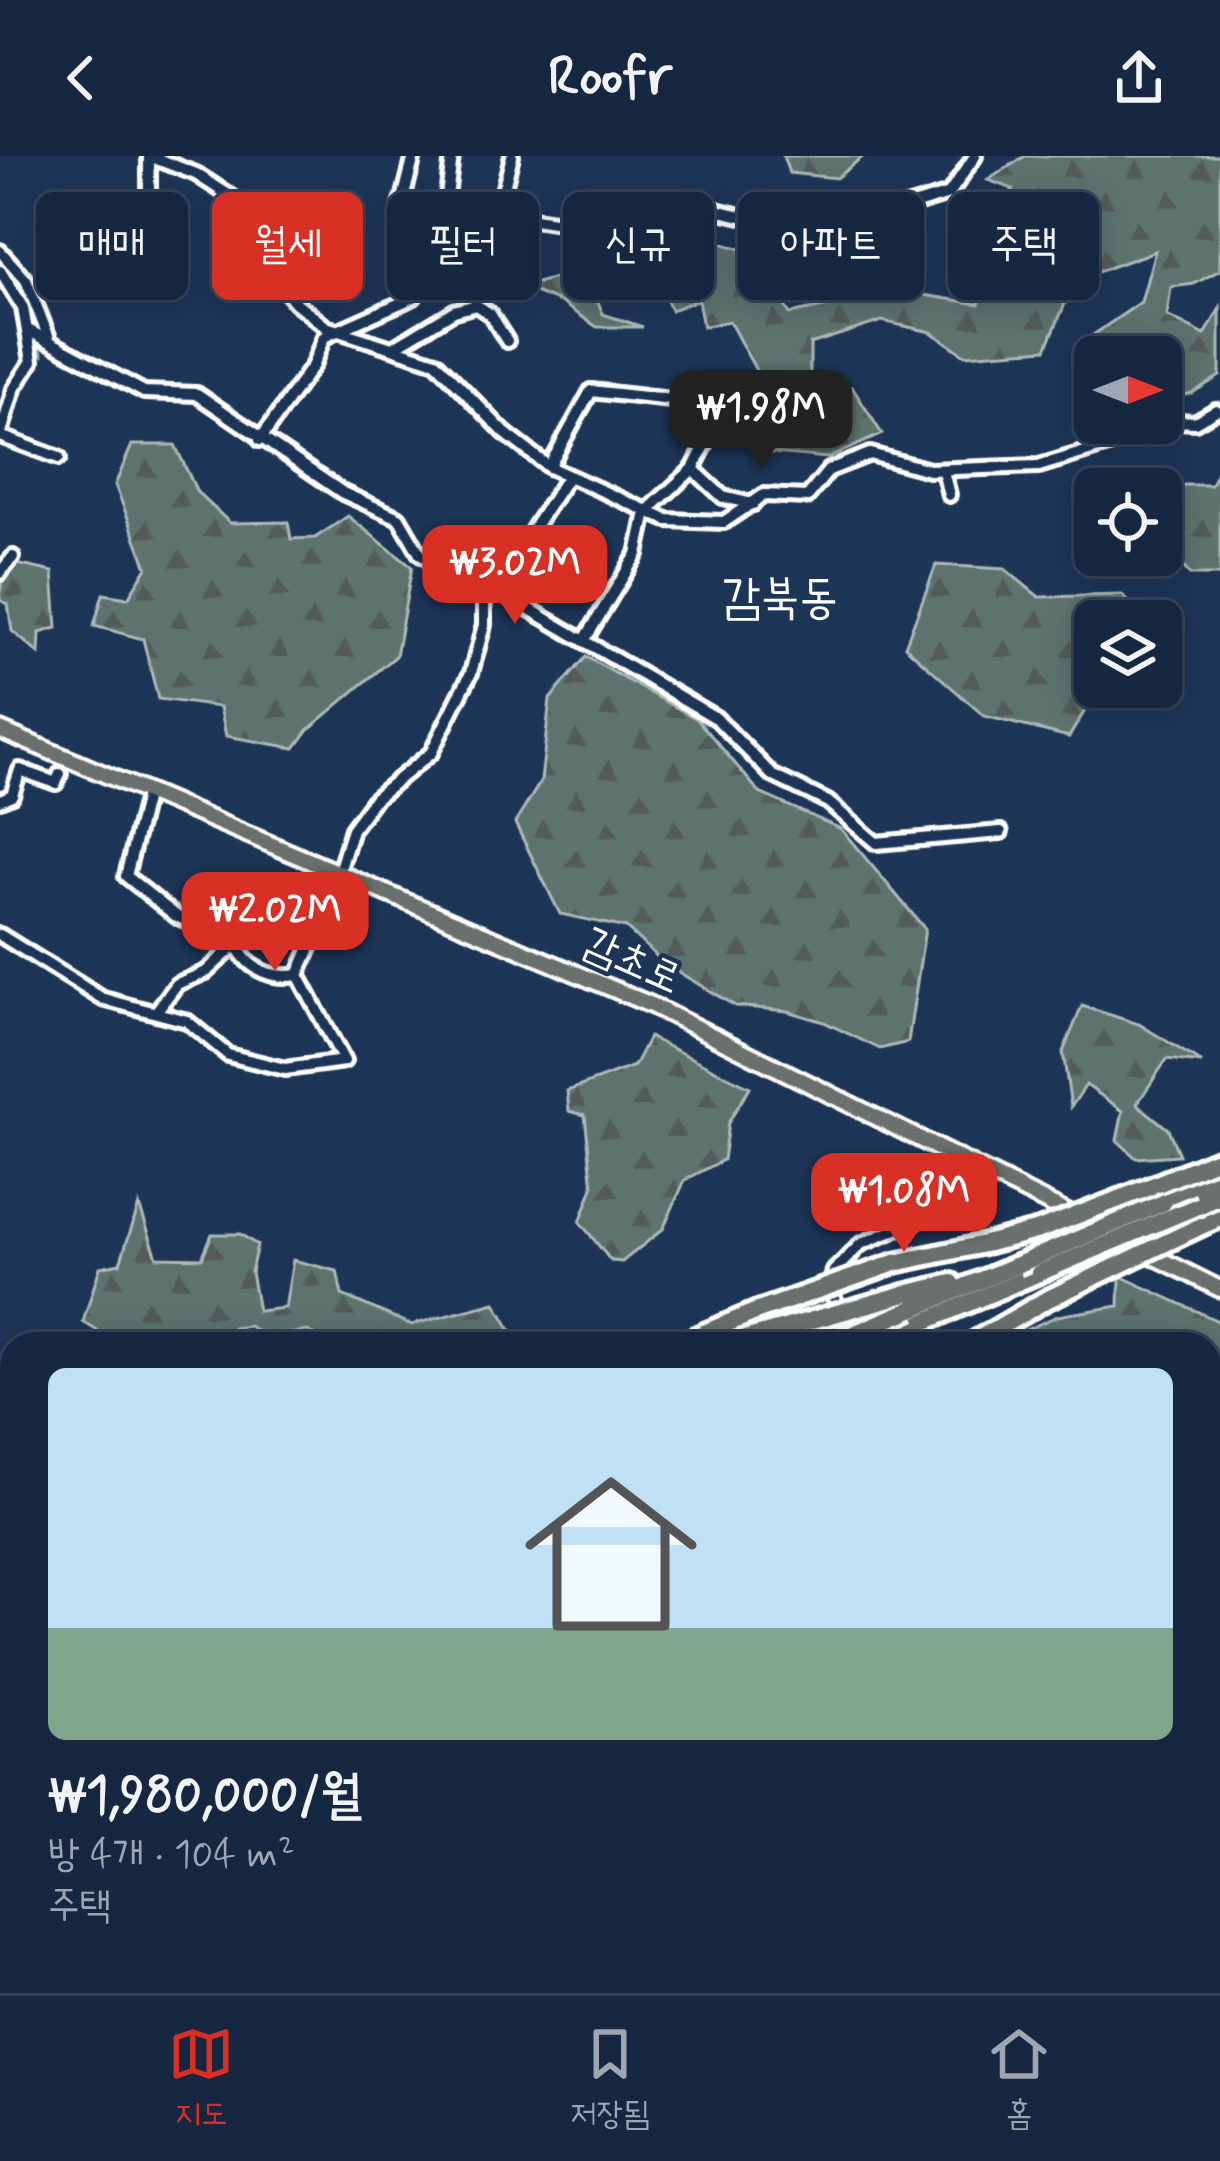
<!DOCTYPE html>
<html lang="ko">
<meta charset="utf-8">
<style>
:root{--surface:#162841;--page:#23344c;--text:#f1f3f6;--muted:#9ea6b1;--line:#35445a;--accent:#d93025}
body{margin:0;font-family:Mynerve,"Poor Story",sans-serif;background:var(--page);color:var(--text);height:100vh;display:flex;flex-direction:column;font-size:45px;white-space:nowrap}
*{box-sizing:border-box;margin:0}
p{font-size:39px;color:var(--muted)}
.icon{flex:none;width:66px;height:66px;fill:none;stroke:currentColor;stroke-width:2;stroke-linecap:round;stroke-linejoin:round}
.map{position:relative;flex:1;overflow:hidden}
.details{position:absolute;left:0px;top:1176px;width:1221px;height:663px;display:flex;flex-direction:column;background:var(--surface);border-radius:36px 36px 0 0;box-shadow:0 6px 30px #0003,0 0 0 3px var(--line)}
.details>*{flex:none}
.hud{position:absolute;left:36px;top:36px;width:1149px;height:108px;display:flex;gap:24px}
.needle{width:78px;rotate:90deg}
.tools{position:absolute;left:1074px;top:180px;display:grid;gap:24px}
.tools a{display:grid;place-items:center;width:108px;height:108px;border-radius:18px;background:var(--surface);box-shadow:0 6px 30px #0003,0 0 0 3px var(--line);font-size:60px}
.price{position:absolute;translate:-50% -102px;padding:0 27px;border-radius:24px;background:var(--accent);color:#fff;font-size:39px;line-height:78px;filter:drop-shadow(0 3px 6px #0008)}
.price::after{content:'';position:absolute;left:50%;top:72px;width:36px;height:27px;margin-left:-18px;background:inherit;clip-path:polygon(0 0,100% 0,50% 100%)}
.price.active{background:#222;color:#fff}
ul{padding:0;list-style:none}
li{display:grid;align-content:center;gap:24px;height:636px;padding:0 48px}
li span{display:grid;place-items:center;height:372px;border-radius:18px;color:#555}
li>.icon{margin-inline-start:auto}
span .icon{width:216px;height:216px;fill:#fffc;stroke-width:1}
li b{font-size:51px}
.chip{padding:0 42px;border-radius:18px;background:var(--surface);box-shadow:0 6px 30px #0003,0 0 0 3px var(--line);font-size:42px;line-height:108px}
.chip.active{background:var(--accent);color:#fff}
header{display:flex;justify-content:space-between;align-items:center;height:156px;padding:0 48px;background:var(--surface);font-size:54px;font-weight:700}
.tabs{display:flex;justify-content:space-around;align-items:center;height:168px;border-top:3px solid var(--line);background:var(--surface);font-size:33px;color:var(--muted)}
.tabs a{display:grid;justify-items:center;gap:6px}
.tabs .active{color:var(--accent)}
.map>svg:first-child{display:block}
.grass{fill:url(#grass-dots);stroke:#aeb9b6;stroke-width:3}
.forest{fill:url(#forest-firs);stroke:#aeb9b6;stroke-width:3;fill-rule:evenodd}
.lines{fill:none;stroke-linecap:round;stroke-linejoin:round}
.stream{stroke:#8ca4b7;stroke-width:3}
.minor-casing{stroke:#fff;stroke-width:20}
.major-casing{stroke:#fff;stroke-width:22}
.highway-casing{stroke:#fff;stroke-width:26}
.minor{stroke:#1d3557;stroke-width:10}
.major{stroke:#6a706d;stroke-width:14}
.highway{stroke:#6a706d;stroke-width:16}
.highway-bridge-casing{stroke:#fff;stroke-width:26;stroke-linecap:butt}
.highway-bridge{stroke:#6a706d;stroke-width:16}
.labels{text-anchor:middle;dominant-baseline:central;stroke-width:9;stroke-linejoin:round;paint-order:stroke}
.street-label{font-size:42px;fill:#fff;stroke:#1d3557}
.quarter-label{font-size:48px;fill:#fff;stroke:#1d3557}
</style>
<header><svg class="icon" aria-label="back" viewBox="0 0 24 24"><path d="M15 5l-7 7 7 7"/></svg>Roofr<svg class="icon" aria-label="share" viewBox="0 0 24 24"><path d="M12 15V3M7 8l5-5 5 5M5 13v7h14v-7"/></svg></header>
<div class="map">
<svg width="1220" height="1837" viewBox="0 0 1220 1837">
<defs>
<pattern id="grass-dots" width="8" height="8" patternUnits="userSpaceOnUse" patternTransform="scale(3)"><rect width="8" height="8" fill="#5c736e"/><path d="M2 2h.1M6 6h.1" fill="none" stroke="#525c5a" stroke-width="1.8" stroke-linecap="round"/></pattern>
<pattern id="forest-firs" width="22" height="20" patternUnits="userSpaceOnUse" patternTransform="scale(3)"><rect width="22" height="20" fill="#5c736e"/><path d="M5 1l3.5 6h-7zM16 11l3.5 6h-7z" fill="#525c5a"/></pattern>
</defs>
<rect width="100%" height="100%" fill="#1d3557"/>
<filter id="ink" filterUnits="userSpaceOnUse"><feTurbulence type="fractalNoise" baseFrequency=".00833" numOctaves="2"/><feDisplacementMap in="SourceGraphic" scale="24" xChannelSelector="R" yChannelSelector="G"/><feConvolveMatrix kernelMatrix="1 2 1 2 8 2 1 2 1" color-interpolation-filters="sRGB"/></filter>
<g filter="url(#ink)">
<!-- grass -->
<path class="grass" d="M845 1827H951L946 1837H844Z"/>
<!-- forest -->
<g class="forest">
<path d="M783 0H864L836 22 789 17Z"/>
<path d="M1025 0H1220V114L1194 128 1171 131 1167 160 1205 179 1220 152V220L1192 237 1161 245V201H1095V238L1077 220V190L1141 146 1155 95 1075 124 1046 193 965 199 931 176 882 165 810 188V231H852L882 278 828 302 773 297 828 266 820 252 771 242 729 165 703 171 698 144 671 154 660 129 593 133 603 158 643 171H597L560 146 522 131 573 117 565 77 652 79 659 98 703 82 752 96 790 158 899 135 979 148 990 118 967 79 999 61 1013 33 988 24ZM1071 60 1067 105 1024 109 1016 77 1041 62Z"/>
<path d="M132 289H175L197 336 230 367 288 366 291 383 315 382 348 360 412 411 396 500 309 573 295 592 226 580 220 551 158 543 143 483 94 470 103 438 128 442 147 411 115 329Z"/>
<path d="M1220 309V419H1190L1175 400 1161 396V343L1184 329H1211Z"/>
<path d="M3 405 53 416 57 472 40 477 39 498 12 475 8 448 0 444Z"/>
<path d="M936 409 1005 413 1039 441 1122 439 1147 465H1095V531H1151L1133 542 1092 543 1069 581 984 560 905 490Z"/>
<path d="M586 501 697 563 760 637 841 673 925 773 908 886 880 893 824 866 787 855 735 850 665 808 626 772 560 758 515 667 541 625 550 543Z"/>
<path d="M1082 850 1139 868 1202 907 1167 903 1137 948 1168 973 1179 999 1136 1002 1117 984 1123 955 1086 929 1071 951 1063 896Z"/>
<path d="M649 881 750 931 728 967 723 1004 685 1024 663 1073 622 1106 611 1105 580 1066 593 1031 585 959 569 955 567 935 634 910Z"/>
<path d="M139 1049 157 1101 202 1102 212 1078H240L257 1089 251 1116 258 1155 285 1152 293 1104 337 1115 342 1139 411 1169 495 1147 519 1188H330L308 1175 266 1181 249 1170 233 1172 223 1188H119L83 1166 100 1111 120 1107Z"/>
<path d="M1120 1120 1220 1166V1235L1209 1229V1188H995L1057 1160 1119 1150Z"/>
<path d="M1209 1465 1220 1484V1558L1209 1555Z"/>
<path d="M1220 1777V1837H1112L1119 1827H1209V1778Z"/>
<path d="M663 1827H838L837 1837H664Z"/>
</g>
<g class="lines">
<!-- stream -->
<g class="stream">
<path d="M0 104 22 142"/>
<path d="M38 185 43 200"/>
</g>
<!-- minor casing -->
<g class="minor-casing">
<g id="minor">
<path d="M149 0 196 18 261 60 271 78 274 120 295 146 326 171 436 206 505 277 549 311 667 364 724 366 764 339 807 341 829 314 870 298 929 314 1039 310 1125 284 1150 267"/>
<path d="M149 0V46"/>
<path d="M414 0 401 51 446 49"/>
<path d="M452 0 446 49 465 75"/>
<path d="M496 63 512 0"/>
<path d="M0 95 26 124 49 182"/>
<path d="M0 115 23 152 32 205 14 233 0 280"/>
<path d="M28 174 144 236 197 238 343 337 399 362 420 398 448 416 502 437 716 562 772 619 828 646 876 687 1001 676"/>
<path d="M396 190 454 155 476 149 490 158 507 185"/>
<path d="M1161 264 1195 266 1216 254"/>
<path d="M0 280 59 302"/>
<path d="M260 284 313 209 324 181 414 141 465 75 509 59 560 67 604 62 667 68 708 52 836 83 893 55 949 38 975 0"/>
<path d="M549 311 591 235 689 246 719 262 693 313 646 356 637 398 584 485"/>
<path d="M693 313 723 341 753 348"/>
<path d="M943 315 949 339"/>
<path d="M0 417 13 401"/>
<path d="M147 636 126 720 176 760 192 767 210 764 233 777C240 810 267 824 298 819"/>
<path d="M0 644 12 639 20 614 56 627 60 618"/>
<path d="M0 779 103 843 187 865 228 899 285 913 344 905 298 819 329 749 352 673 375 642 431 597 471 517 484 469V432L498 409 526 384 568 320"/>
<path d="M158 853 177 828 206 816 235 789"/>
<path d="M855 1188 830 1133 834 1115 861 1088 916 1065 959 1002"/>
<path d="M1209 1323 1220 1325"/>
<path d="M1209 1609 1220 1610"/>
</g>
</g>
<!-- major casing -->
<g class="major-casing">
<path id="major" d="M0 574 651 849 1220 1133"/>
</g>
<!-- highway casing -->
<g class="highway-casing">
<g id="highway">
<path d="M1150 1031 1220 1002"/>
<path d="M1163 1047 1220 1024"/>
<path d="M1200 1049 1220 1040"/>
<path d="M1201 1070 1220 1062"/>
<path d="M895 1107 989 1087"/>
<path d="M905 1138 952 1127"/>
<path d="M912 1153 1017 1109"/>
<path d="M678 1188 755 1156"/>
<path d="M726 1188 763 1178"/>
<path d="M872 1188 1039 1117"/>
<path d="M970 1188 1046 1144"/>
<path d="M0 1480 12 1479"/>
<path d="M0 1512 12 1508"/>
<path d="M0 1537 12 1532"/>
<path d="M0 1556 12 1551"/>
<path d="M0 1671 12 1662"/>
</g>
</g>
<!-- minor -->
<use href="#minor" class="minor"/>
<!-- major -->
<use href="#major" class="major"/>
<!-- highway -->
<use href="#highway" class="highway"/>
<!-- highway-bridge casing -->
<g class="highway-bridge-casing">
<g id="highway-bridge">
<path d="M989 1087 1039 1074 1150 1031"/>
<path d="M1017 1109 1163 1047"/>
<path d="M1039 1117 1200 1049"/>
<path d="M1046 1144 1201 1070"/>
<path d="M755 1156 895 1107"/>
<path d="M763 1178 905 1138"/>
<path d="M830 1188 912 1153"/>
</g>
</g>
<!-- highway-bridge -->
<use href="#highway-bridge" class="highway-bridge"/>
</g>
</g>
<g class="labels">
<!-- street labels -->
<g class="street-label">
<text transform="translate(632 806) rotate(24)">감초로</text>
</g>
<!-- quarter labels -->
<g class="quarter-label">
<text x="780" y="442">감북동</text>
</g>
</g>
</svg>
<div class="tools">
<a><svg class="needle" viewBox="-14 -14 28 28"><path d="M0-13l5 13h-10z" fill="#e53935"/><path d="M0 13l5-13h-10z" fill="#9ea6b1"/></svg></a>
<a><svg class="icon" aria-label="locate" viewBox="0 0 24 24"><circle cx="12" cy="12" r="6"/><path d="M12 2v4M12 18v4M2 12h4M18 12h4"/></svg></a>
<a><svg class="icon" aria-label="layers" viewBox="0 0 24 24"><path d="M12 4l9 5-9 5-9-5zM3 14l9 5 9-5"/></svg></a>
</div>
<b class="price active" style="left:761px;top:316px">₩1.98M</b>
<b class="price" style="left:515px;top:471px">₩3.02M</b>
<b class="price" style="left:275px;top:818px">₩2.02M</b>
<b class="price" style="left:904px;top:1099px">₩1.08M</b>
<div class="hud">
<a class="chip">매매</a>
<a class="chip active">월세</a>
<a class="chip">필터</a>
<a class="chip">신규</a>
<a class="chip">아파트</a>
<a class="chip">주택</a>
</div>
<section class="details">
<ul>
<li><span style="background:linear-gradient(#bfe0f5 70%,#7fa58c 0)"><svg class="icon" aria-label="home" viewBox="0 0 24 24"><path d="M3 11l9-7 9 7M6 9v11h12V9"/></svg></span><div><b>₩1,980,000/월</b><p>방 4개 · 104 m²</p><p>주택</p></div></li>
</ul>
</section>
</div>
<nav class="tabs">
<a class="active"><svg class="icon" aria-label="map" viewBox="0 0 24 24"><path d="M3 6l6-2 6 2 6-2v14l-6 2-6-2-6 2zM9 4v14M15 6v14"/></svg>지도</a>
<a><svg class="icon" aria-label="saved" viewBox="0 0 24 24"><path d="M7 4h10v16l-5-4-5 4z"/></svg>저장됨</a>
<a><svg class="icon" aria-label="home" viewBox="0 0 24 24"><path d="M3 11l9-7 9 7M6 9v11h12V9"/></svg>홈</a>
</nav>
